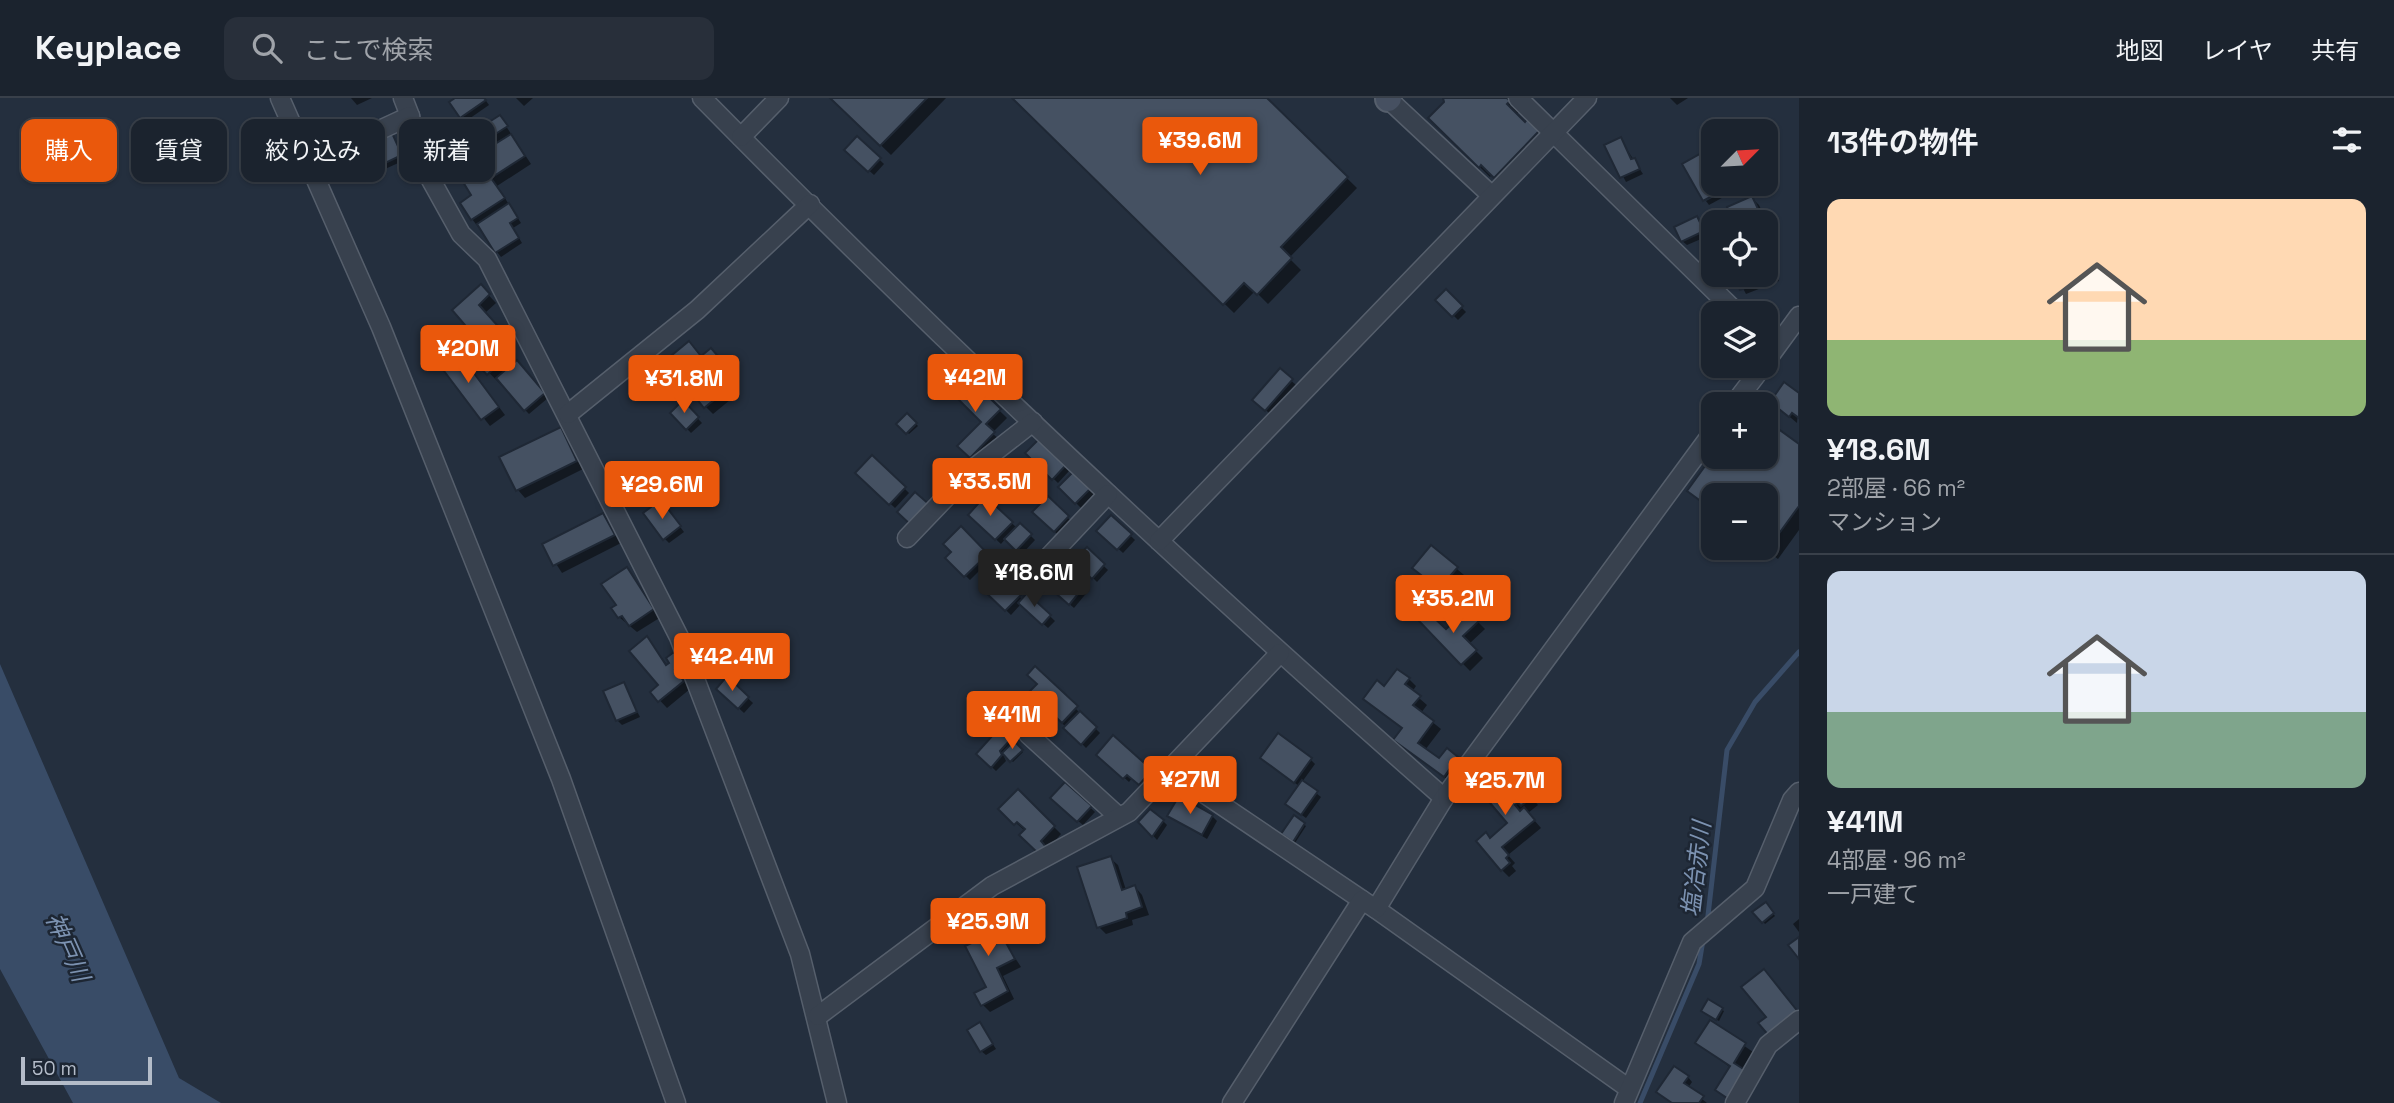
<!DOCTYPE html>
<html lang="ja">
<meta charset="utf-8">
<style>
:root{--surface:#1b232e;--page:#282f3a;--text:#f1f3f6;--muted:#a0a4aa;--line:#39404a;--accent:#ea580c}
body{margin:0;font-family:"Space Grotesk","Noto Sans JP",sans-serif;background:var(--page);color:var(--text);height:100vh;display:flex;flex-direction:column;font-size:26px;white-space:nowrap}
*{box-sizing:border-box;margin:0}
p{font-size:23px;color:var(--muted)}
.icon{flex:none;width:38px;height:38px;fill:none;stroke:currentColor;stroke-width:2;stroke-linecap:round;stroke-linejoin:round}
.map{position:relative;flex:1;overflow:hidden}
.sheet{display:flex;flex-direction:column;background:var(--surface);width:595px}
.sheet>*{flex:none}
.banner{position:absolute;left:21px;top:21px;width:665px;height:63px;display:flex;gap:14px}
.needle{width:46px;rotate:66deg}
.controls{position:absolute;left:1701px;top:21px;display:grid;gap:14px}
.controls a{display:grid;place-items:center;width:77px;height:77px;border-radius:14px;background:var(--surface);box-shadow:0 2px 5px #0004,0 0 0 2px var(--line);font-size:35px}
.scale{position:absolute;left:21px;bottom:18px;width:131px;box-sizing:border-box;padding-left:7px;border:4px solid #b4bcc9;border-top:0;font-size:19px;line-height:24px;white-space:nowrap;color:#b4bcc9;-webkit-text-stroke:5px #1d2633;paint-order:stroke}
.price{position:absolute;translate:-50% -60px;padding:0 16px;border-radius:7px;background:var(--accent);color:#fff;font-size:23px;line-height:46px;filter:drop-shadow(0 2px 4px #0008)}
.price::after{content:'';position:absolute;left:50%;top:42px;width:21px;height:16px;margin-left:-10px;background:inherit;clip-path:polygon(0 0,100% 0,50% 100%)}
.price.selected{background:#222;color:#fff}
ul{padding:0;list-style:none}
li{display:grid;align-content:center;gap:14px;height:371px;padding:0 28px}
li+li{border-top:2px solid var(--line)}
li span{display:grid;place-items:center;height:217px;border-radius:14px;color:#555}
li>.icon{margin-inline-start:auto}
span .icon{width:126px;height:126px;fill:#fffc;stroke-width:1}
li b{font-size:30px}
h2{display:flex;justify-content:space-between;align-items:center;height:84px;padding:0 28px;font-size:30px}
.tag{padding:0 24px;border-radius:14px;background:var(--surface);box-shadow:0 2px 5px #0004,0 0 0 2px var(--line);font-size:24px;line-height:63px}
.tag.selected{background:var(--accent);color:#fff}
header{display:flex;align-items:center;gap:42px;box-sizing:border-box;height:98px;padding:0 35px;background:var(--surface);border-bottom:2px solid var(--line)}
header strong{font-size:33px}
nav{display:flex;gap:38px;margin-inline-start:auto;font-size:24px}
.search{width:490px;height:63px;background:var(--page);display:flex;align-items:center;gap:18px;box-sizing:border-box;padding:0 24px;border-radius:14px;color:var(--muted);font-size:26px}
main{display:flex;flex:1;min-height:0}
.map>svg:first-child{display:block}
.water{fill:#394c67}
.shadow{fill:#0007}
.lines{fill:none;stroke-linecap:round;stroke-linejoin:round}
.stream{stroke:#394c67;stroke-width:5}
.building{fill:#455162;stroke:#1f2835;stroke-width:2}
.street-casing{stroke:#565f6c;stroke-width:21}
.secondary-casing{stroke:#565f6c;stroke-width:28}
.street{stroke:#38414e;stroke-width:18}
.secondary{stroke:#465061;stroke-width:24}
.labels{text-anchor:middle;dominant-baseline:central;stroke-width:5;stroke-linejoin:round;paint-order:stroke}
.water-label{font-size:24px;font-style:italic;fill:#7c92b1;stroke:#1d2633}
</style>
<header>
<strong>Keyplace</strong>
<div class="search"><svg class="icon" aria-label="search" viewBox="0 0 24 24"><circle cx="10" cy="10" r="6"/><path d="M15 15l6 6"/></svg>ここで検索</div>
<nav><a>地図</a><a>レイヤ</a><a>共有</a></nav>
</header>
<main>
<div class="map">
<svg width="1799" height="1005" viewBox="0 0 1799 1005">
<rect width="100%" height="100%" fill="#242f3e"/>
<!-- water -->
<path class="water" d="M0 566 179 980 221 1005H73L0 871Z"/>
<!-- shadow -->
<g class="shadow">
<path d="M351 0H372L357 7Z"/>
<path d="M458 0H484L489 7 466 23 461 19Z"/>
<path d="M516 0H533L524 8Z"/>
<path d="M832 0H946L891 57Z"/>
<path d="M1015 0H1265L1357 90 1289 160 1301 172 1268 206 1255 193 1234 215Z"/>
<path d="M1445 0H1507L1519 14 1516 17 1525 26 1528 23 1549 43 1505 88 1492 76 1490 79 1430 20 1446 4Z"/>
<path d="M1670 0H1688L1677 7Z"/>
<path d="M500 19 531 66 497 88 521 125 513 130 522 145 501 159 472 121 474 97 446 54Z"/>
<path d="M391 37 405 62 385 71 381 67Z"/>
<path d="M857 40 884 66 874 77 846 52Z"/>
<path d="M1620 41 1643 76 1626 84 1607 48Z"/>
<path d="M1738 86H1761L1763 88 1747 97Z"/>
<path d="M1729 91 1731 95 1709 107 1706 103Z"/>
<path d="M1752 100 1759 107 1772 135 1766 138V124H1733L1729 110Z"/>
<path d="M1697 120 1708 138 1687 147 1682 143Z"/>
<path d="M1766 144 1773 159 1768 161 1779 183 1746 196 1736 177H1766Z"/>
<path d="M481 189 496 205 485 215 503 235 498 240 511 255 500 265 507 273 521 269 548 300 529 316 474 259 486 248 454 213Z"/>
<path d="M1446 194 1466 214 1458 222 1438 202Z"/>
<path d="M702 260H719L729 272 719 280 724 287 721 290 730 302 713 316 705 308Z"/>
<path d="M463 261 505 317 490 328 440 265Z"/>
<path d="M1280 273 1296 287 1270 316 1255 302Z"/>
<path d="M965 279 1007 320 992 335 1001 343 978 366 959 348 983 324Z"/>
<path d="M1799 297 1797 325 1772 304Z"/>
<path d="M683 305 702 325 691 335 672 315Z"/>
<path d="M907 317 918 328 909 336 899 326Z"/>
<path d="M560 331 568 339 583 371 525 400 518 392Z"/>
<path d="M1777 332 1799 349V432L1778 461 1763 450H1766V397H1713V413L1689 393 1714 359H1766V348Z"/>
<path d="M1039 343 1069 373 1058 385 1027 355Z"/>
<path d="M872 359 909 395 895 410 858 375Z"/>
<path d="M1074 376 1094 396 1081 410 1060 389Z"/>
<path d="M1048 400 1072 424 1059 438 1035 414Z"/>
<path d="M986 401 1017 430 1020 427 1035 442 1022 456 1006 440 1001 446 970 417Z"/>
<path d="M659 413 669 414 684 434 669 445 664 440Z"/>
<path d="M603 417 621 445 562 475 544 447Z"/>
<path d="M1111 419 1135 442 1123 455 1099 433Z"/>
<path d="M961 431 991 461 970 482 947 460 953 454Z"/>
<path d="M1431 449 1464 477 1458 485 1477 501 1467 513 1485 531 1469 546 1483 560 1470 573 1421 523 1446 534 1456 524 1440 511 1441 493Z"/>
<path d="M1087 452 1108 472 1097 484 1076 463Z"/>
<path d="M627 471 661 519 637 534 619 519 618 508Z"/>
<path d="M1069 474 1089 492 1074 510 1058 496Z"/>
<path d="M998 477 1023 502 1028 497 1055 523 1048 530 1021 506 1011 517 984 491Z"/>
<path d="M647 541 668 568 674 556 687 575 681 580 690 591 667 610 652 594 660 587Z"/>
<path d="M1035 570 1100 635 1086 650 1032 594 1039 586Z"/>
<path d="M727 581 753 605 744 615 718 591Z"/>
<path d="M1409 581 1416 588 1412 594 1427 607 1421 615 1441 631 1425 652 1440 663 1447 653 1465 668 1452 685 1403 649V631L1365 601Z"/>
<path d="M623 586 640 619 622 627 617 622Z"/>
<path d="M1002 606 1028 632 1015 646 1023 654 1013 664 1002 654 1006 663 996 673 978 656 1003 628Z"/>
<path d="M1099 657 1151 673 1156 677 1144 690 1132 680 1129 684Z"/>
<path d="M1311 662 1315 666 1302 684 1321 699 1306 720 1292 710 1299 688 1267 664Z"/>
<path d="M1065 686 1095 714 1083 727 1057 705Z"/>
<path d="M1508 688 1523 689 1538 707 1528 715 1541 730 1508 757 1515 765 1512 768 1516 773 1509 779 1502 772 1491 742 1510 725Z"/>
<path d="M1018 693 1061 736 1047 752 1000 711Z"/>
<path d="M1169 718H1212L1217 723 1207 741Z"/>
<path d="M1294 720 1306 728 1295 745 1285 738Z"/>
<path d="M1163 723 1167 727 1157 742 1141 724Z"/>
<path d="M1110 760 1118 767 1126 792 1135 789 1142 797 1149 817 1132 822 1133 827 1106 836 1099 829Z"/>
<path d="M1766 806 1775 818 1765 826 1755 814Z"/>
<path d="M988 816 1004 839 994 844 996 847 1004 843 1021 869 1003 878 1014 901 990 914 982 906 988 890 978 844Z"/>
<path d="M1799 821V834L1793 826Z"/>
<path d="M1709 904 1724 913 1719 923 1705 915Z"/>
<path d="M1710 924 1753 954 1741 972 1733 1005 1717 992 1731 970 1697 945Z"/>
<path d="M980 926 996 951 986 957 981 953Z"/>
<path d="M1688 979 1692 984 1688 990 1707 1005H1672L1663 999Z"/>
</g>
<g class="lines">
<!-- stream -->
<g class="stream">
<path d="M1707 826 1727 652 1755 604 1799 554"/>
<path d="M1640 1005 1699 866 1703 842"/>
</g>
</g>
<!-- building -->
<g class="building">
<path d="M455 0H484L486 2 460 20 449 4Z"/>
<path d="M830 0H927L880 48Z"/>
<path d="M1012 0H1267L1348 79 1281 149 1292 160 1257 197 1244 185 1223 207Z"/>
<path d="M1443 0H1507L1510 3 1507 6 1525 24 1528 20 1540 32 1494 80 1481 67 1479 70 1428 20 1444 4Z"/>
<path d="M500 17 508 28 486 42 490 49 511 36 525 58 491 80 505 100 471 122 460 105 471 97 444 53Z"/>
<path d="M392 35 402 57 379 68 369 46Z"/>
<path d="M857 38 881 60 868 74 844 52Z"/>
<path d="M1621 39 1631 61 1635 60 1640 71 1620 80 1604 47Z"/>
<path d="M1707 52 1713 64V86H1725L1727 90 1703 103 1682 66Z"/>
<path d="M1752 98 1764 124H1733L1727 109Z"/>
<path d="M509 105 518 120 510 125 519 140 495 155 477 126Z"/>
<path d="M1697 118 1704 133 1681 144 1674 129Z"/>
<path d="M1766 158 1776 178 1740 192 1734 177H1766Z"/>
<path d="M481 186 490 196 479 207 497 227 492 232 505 247 494 257 501 264 487 277 471 259 483 248 452 212Z"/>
<path d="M1446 191 1463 208 1452 219 1435 202Z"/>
<path d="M689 243 701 258 711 250 723 264 713 271 718 279 715 282 724 294 704 310 666 262Z"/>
<path d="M456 251 499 309 481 322 438 265Z"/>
<path d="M517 262 545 295 524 313 496 280Z"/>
<path d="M1280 270 1293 281 1265 313 1252 302Z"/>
<path d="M965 276 1001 311 986 326 995 334 970 360 957 348 981 324 949 292Z"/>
<path d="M1784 284 1799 295V320L1792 315 1789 319 1770 304Z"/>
<path d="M683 302 699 319 686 332 670 315Z"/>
<path d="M907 315 917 325 906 336 896 326Z"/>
<path d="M561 329 577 363 516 393 499 359Z"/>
<path d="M1777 330 1799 346V408L1767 452 1764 450 1766 397H1713V412L1687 393 1713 357 1766 359V345Z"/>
<path d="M1039 341 1066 367 1052 382 1025 355Z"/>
<path d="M872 357 906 389 889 407 855 375Z"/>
<path d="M1074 373 1091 390 1075 406 1058 389Z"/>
<path d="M915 394 931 408 913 429 897 414Z"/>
<path d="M985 398 1013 424 995 442 968 417Z"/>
<path d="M1048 398 1069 418 1054 434 1032 414Z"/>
<path d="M655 406 659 412 665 407 681 428 663 442 643 415Z"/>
<path d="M603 415 615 437 553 468 542 446Z"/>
<path d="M1111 417 1132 436 1117 452 1096 433Z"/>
<path d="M1020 425 1032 436 1016 453 1004 441Z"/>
<path d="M961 428 988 456 964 479 945 460 951 454 943 446Z"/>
<path d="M1431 447 1458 469 1451 477 1470 493 1449 518 1431 503 1440 492 1412 470Z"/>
<path d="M1087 449 1105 466 1092 481 1073 463Z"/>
<path d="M627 469 654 511 629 528 622 518 618 520 611 510 616 507 601 486Z"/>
<path d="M1069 471 1086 486 1069 507 1051 491Z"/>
<path d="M998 475 1021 497 1005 513 982 491Z"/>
<path d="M1027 495 1051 517 1042 527 1018 505Z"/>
<path d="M1467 511 1479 523 1463 538 1477 552 1461 567 1419 523 1428 514 1446 531Z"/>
<path d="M647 538 666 567 669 565 666 560 674 554 681 567 675 572 684 583 658 604 650 594 658 587 629 553Z"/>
<path d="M1035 568 1078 608 1062 625 1029 594 1037 586 1027 577Z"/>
<path d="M1397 571 1410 580 1405 586 1421 598 1413 607 1434 623 1418 645 1439 660 1447 650 1458 659 1444 679 1393 642 1402 630 1363 601 1377 582 1384 588Z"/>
<path d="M727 578 749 599 738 611 716 591Z"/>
<path d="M624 584 637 614 616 623 603 593Z"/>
<path d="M1002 603 1025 626 1000 653 1002 657 991 670 976 656 1001 628 989 617Z"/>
<path d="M1080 613 1097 629 1081 647 1063 630Z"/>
<path d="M1278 635 1312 660 1294 685 1260 660Z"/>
<path d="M1113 637 1152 672 1139 687 1127 677 1123 681 1096 657Z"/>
<path d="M1014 643 1023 652 1010 664 1002 655Z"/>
<path d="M1498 675 1507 686 1515 679 1532 699 1521 708 1518 705 1515 707 1520 713 1524 709 1535 722 1502 749 1509 757 1506 760 1510 765 1501 773 1476 743 1486 734 1490 740 1507 725 1479 692Z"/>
<path d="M1302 682 1318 693 1301 717 1285 706Z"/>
<path d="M1065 684 1092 708 1077 724 1050 700Z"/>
<path d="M1018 691 1055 728 1041 743 1047 750 1040 757 1019 737 1025 731 1017 724 1014 727 998 711Z"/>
<path d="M1179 698 1213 717 1202 737 1167 718Z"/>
<path d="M1150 711 1164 722 1152 739 1138 724Z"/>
<path d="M1294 717 1305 725 1293 744 1281 736Z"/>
<path d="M1111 758 1122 792 1135 787 1142 809 1126 815 1127 820 1097 830 1077 769Z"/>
<path d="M1766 804 1774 815 1762 825 1752 814Z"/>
<path d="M989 814 998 831 988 836 993 847 1004 841 1015 861 997 870 1008 893 981 908 974 895 986 889 965 848 976 843 967 825Z"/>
<path d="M1799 839V861L1788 847Z"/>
<path d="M1764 871 1799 915 1770 939 1758 925 1766 919 1741 889Z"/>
<path d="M1708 901 1723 910 1716 922 1701 913Z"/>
<path d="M1710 922 1746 945 1734 965 1748 974 1730 1002 1715 992 1730 968 1695 945Z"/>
<path d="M980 924 993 946 980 954 967 932Z"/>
<path d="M1674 968 1689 978 1684 985 1704 998 1699 1005H1672L1656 994Z"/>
</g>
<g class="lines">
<!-- street casing -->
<g class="street-casing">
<g id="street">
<path d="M280 0 381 229 561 681 676 1005"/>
<path d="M403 0 410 18 416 55 461 136 487 161 679 539 800 856 837 1005"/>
<path d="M702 0C940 242 1189 476 1444 700"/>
<path d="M1387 0 1491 97"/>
<path d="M1518 0 1737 215"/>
<path d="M741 39 779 0"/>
<path d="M356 43 410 18"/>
<path d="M1766 263 1799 218"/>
<path d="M1734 306 1763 268"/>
<path d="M568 316 697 212 810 106"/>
<path d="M907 440 974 370 1033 324"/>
<path d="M1159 443 1587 0"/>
<path d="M1028 481 1108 396"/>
<path d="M1028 636 1119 719"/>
<path d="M1168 671 1362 802"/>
<path d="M1376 811 1628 990"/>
<path d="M818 918 992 788 1129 714 1280 555"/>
<path d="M1232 1005 1362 802 1376 811 1444 700 1713 334"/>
<path d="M1624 1005 1692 844 1755 790 1792 702 1799 694"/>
<path d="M1735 1005 1768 947 1799 922"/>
</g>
</g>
<!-- secondary casing -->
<g class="secondary-casing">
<path id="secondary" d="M1388 1 1389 0"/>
</g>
<!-- street -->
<use href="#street" class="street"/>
<!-- secondary -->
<use href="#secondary" class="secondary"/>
</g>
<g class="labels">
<!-- water labels -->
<g class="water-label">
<text transform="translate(1696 771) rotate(-83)">塩冶赤川</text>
<text transform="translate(68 849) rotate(66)">神戸川</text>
</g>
</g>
</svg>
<div class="controls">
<a><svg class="needle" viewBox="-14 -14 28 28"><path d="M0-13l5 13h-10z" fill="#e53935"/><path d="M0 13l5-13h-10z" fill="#a0a4aa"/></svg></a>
<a><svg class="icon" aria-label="locate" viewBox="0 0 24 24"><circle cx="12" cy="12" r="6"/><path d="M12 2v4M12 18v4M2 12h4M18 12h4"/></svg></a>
<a><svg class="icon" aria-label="layers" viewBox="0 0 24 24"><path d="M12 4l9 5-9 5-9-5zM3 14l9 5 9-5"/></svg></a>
<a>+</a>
<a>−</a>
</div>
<div class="scale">50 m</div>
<b class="price" style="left:1200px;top:79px">¥39.6M</b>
<b class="price" style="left:468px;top:287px">¥20M</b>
<b class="price" style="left:975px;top:316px">¥42M</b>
<b class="price" style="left:684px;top:317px">¥31.8M</b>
<b class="price" style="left:990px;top:420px">¥33.5M</b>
<b class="price" style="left:662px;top:423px">¥29.6M</b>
<b class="price selected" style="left:1034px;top:511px">¥18.6M</b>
<b class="price" style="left:1453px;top:537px">¥35.2M</b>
<b class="price" style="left:732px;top:595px">¥42.4M</b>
<b class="price" style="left:1012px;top:653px">¥41M</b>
<b class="price" style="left:1190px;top:718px">¥27M</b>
<b class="price" style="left:1505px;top:719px">¥25.7M</b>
<b class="price" style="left:988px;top:860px">¥25.9M</b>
<div class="banner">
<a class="tag selected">購入</a>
<a class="tag">賃貸</a>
<a class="tag">絞り込み</a>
<a class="tag">新着</a>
</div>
</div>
<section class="sheet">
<h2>13件の物件<svg class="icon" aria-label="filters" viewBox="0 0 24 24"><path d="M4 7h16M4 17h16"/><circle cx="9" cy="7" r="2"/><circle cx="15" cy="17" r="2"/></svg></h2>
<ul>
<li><span style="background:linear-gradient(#ffd9b3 65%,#8fb573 0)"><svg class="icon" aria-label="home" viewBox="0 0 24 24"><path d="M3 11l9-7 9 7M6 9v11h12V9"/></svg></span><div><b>¥18.6M</b><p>2部屋 · 66 m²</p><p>マンション</p></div></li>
<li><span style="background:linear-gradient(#c9d6e8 65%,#7fa58c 0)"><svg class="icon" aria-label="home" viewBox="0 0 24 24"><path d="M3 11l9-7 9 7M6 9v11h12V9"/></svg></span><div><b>¥41M</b><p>4部屋 · 96 m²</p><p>一戸建て</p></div></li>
</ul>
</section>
</main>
